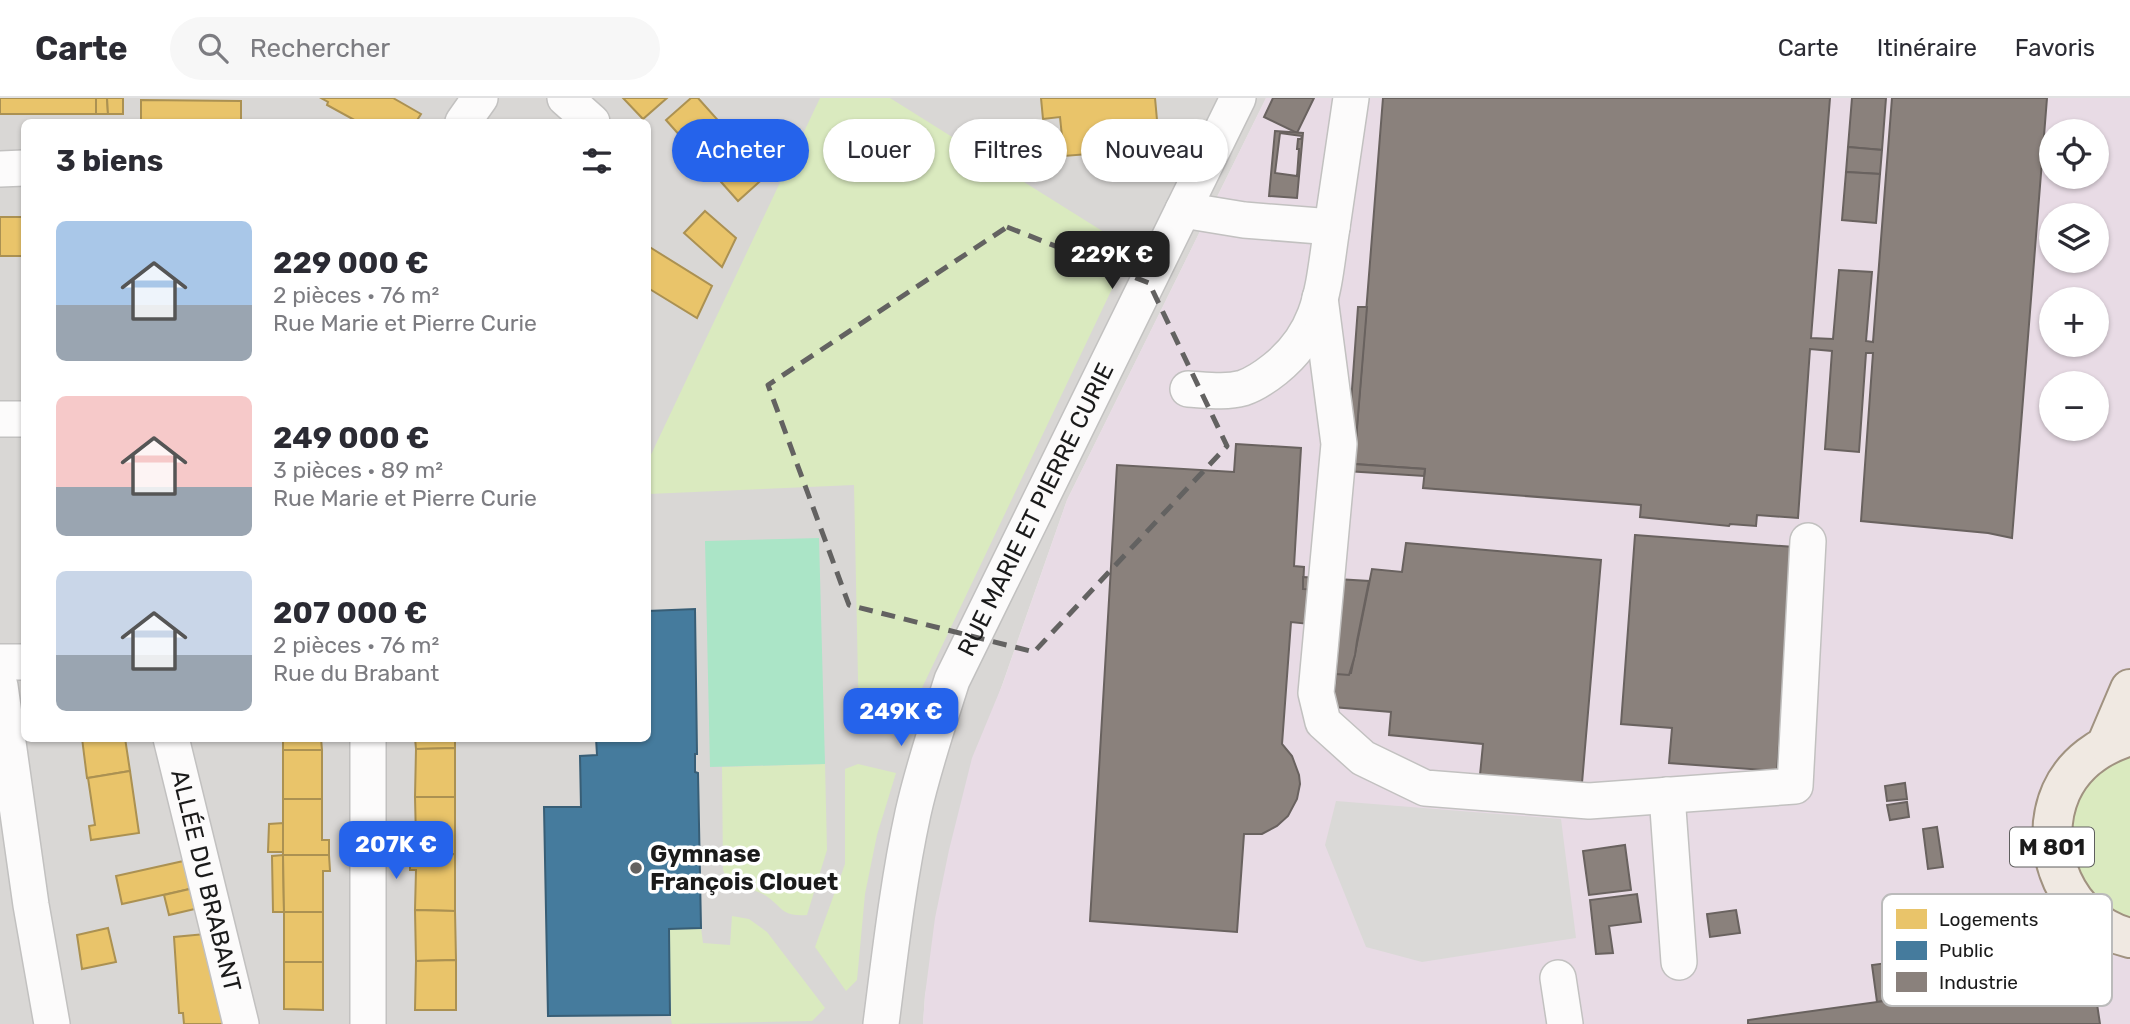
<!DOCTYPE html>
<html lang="fr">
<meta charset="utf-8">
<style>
:root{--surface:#fff;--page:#f7f7f7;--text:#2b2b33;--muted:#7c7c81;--line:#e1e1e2;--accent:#2563eb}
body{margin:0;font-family:Rubik,sans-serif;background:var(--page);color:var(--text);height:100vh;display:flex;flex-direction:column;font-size:26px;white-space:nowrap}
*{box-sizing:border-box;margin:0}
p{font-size:23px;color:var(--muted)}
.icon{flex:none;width:38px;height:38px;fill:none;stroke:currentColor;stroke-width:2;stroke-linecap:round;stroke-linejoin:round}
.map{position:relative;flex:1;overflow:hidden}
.sheet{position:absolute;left:21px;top:21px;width:630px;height:623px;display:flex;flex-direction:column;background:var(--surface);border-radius:10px;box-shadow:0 2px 5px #0004}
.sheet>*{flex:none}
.guide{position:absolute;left:672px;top:21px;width:665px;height:63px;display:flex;gap:14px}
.controls{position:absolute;left:2039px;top:21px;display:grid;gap:14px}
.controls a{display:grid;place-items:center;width:70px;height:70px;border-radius:50%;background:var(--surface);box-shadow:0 2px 5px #0004;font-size:35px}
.price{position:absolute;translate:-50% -60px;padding:0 16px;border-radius:14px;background:var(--accent);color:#fff;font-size:23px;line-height:46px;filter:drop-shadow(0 2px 4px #0008)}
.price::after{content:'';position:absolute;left:50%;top:42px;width:21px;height:16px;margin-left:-10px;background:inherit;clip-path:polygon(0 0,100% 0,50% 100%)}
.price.active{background:#222;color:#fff}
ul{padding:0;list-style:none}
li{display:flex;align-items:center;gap:21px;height:175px;padding:0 35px}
li span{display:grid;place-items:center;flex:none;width:196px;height:140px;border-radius:10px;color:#555}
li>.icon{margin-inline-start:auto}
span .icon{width:84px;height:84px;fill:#fffc;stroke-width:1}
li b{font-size:30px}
h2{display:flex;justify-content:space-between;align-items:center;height:84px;padding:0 35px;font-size:30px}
.pill{padding:0 24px;border-radius:32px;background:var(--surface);box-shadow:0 2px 5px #0004;font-size:24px;line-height:63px}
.pill.active{background:var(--accent);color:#fff}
header{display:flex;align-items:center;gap:42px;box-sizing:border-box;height:98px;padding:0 35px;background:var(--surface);border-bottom:2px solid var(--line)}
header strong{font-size:33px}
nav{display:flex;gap:38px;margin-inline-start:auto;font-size:24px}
.search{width:490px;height:63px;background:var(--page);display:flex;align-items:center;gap:18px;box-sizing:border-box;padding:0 24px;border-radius:38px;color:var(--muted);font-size:26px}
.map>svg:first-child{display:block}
.residential{fill:#d9d7d5;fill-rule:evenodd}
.industrial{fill:#e8dbe5;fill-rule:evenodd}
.grass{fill:#daeabf}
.pitch{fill:#abe5c7}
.parking{fill:#dad9d7}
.homes{fill:#e9c46a;stroke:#ab9152;stroke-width:2}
.public{fill:#457b9d;stroke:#385e76;stroke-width:2}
.industry{fill:#8a817c;stroke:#69625f;stroke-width:2;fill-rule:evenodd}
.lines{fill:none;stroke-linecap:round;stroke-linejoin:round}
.minor-casing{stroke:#c2c1c0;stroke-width:38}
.major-casing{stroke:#a09280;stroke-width:42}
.minor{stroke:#fcfbfb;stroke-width:35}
.major{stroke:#f0e9e2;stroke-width:38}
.marked{fill:none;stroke:#636261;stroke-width:5;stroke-dasharray:14 9;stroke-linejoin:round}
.poi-dot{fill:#636261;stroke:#fff;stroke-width:2.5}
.labels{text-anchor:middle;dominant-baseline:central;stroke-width:7;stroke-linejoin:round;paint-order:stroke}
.shield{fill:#fff;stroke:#5f5f5f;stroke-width:2}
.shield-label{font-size:23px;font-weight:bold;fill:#1b1b1b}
.street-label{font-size:24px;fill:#1b1b1b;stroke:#fff}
.poi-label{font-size:24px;font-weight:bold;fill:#1b1b1b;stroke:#fff;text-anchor:start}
.key{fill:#fff;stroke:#bbb;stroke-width:2}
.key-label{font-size:19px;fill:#1b1b1b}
</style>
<header>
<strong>Carte</strong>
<div class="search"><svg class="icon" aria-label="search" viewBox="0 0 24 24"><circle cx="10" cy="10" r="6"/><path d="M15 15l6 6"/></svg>Rechercher</div>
<nav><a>Carte</a><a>Itinéraire</a><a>Favoris</a></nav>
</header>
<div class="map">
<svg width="2130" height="926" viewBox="0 0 2130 926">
<rect width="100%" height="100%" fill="#eae7e4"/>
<!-- residential -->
<path class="residential" d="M0 0H1266L1067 402 967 687 925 897 923 926H0ZM24 24H648V640H24Z"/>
<!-- industrial -->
<path class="industrial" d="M1266 0H2130V926H923L925 897 935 820 949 752 972 660 1003 585 1067 402ZM2051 33H2096V79H2051ZM2051 117H2096V163H2051ZM2051 201H2096V247H2051ZM2051 285H2096V331H2051Z"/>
<!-- grass -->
<g class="grass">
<path d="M820 0H890L1131 151 901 634 859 629 854 387 648 396V363Z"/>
<path d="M2130 653V823L2096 806 2067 758 2075 697 2093 672Z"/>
<path d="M825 666 827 752 807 817C780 819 783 808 763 796 744 786 735 801 723 772L722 669Z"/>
<path d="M858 666 896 675 877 737 865 796 857 882 846 893 815 849 845 766V671Z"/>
<path d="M732 818 749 821 767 834 825 910 812 923 672 926 670 917 669 831 701 830 703 845 730 847Z"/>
</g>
<!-- pitch -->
<path class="pitch" d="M819 440 825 666 710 669 705 443Z"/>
<!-- parking -->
<path class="parking" d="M1336 703 1561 721 1576 840 1422 864 1366 849 1325 747Z"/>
<!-- homes -->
<g class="homes">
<rect x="0" y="0" width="96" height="16"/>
<path d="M96 0H107L108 16H96Z"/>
<path d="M107 0H123V16H108Z"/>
<path d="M321 0H393L421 16 416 24H358L327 7 328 4Z"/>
<path d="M623 0H667L643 21Z"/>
<path d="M691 0H698L767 77 738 103 666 22Z"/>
<path d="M1041 0H1155L1158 33 1112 37 1113 54 1064 58 1060 19 1043 21Z"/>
<path d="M141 2 241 3V24H141Z"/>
<path d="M705 113 736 140 722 169 684 135Z"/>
<rect x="0" y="119" width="24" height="39"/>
<path d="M648 148 712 188 697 220 648 190Z"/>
<path d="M82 640H125L130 673 87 680Z"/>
<path d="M283 640H321L322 652H283Z"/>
<path d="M415 640H455V650L416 651Z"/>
<path d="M455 650V699H415L416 651Z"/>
<rect x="283" y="652" width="39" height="49"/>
<path d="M130 673 139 735 91 742 89 728 95 727 88 680Z"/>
<path d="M415 699H455V756L410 757V741H416Z"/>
<path d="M283 701H322V742H329V757H283Z"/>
<path d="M283 725V754H268L269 726Z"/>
<path d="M455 756V813L415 812 416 772H410V757Z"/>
<path d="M283 757 284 814H273L272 758Z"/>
<path d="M283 757H329L330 773H323V814H284Z"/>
<path d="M188 762 194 790 122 806 116 778Z"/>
<path d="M194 790 199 810 169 817 164 797Z"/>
<path d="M415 812 455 813 456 862 416 863Z"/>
<rect x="284" y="814" width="39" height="50"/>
<path d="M108 830 116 864 82 871 77 837Z"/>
<path d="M205 836 225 926H184L183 915H179L174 839Z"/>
<path d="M456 862V912H415L416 863Z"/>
<path d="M284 864H323V912L284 911Z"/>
</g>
<!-- public -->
<path class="public" d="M695 511 697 656H695V674L698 675 701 830 669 831 670 917 548 918 544 709H581L580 658 597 657 596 640H648V513Z"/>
<!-- industry -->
<g class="industry">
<path d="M1273 0H1314L1297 35 1264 19Z"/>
<path d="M1383 0H1830L1811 240 1833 241 1839 172 1872 174 1866 243 1873 244 1892 0H2047L2012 440 1988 435 1861 423 1873 255H1866L1859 354 1825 351 1832 253 1810 251 1798 420 1757 417 1756 428 1730 426 1729 428 1640 419 1641 407 1423 390 1425 371 1354 366Z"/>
<path d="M1852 0H1886L1882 52 1848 49Z"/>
<path d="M1275 33 1303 35 1297 100 1269 98ZM1280 35 1302 38 1301 41H1298L1297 51H1299L1297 78 1275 75Z"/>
<path d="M1848 49 1882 52 1880 76 1846 74Z"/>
<path d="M1846 74 1880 76 1876 125 1842 122Z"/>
<path d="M1358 209H1367L1354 366 1425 371 1424 378 1346 373Z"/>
<path d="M1236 346 1301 350 1294 468 1304 469 1303 491H1311L1309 526 1291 524 1282 646 1292 658 1299 677 1300 686 1297 701 1288 718 1277 728 1262 736H1244L1237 834 1090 823 1117 367 1234 374Z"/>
<path d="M1635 437 1794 449 1777 673 1669 665 1672 630 1621 626Z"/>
<path d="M1406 445 1601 462 1582 685 1529 681V684L1480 677 1483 646 1389 637 1391 614 1333 609 1336 576 1351 575 1372 471 1402 474Z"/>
<path d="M1303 479 1369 483 1357 543 1355 557 1349 577 1336 576 1342 492 1303 491Z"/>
<path d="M1905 685 1907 701 1887 703 1885 688Z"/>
<path d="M1907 704 1909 719 1890 722 1887 707Z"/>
<path d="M1937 729 1943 769 1928 771 1923 731Z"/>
<path d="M1625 747 1631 792 1589 797 1583 753Z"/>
<path d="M1637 796 1641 824 1609 828 1613 855 1596 856 1590 802Z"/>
<path d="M1736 812 1740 835 1710 839 1707 816Z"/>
<path d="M1923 860 1929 897 1877 904 1872 867Z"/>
<path d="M2057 879 2058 891 2094 886 2100 926H1748V922Z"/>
</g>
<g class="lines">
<!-- minor casing -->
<g class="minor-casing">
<g id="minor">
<path d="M565 0 592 24"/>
<path d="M463 24 480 0"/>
<path d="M0 71 24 70"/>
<path d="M1183 112 1244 122 1332 129C1323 186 1324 232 1275 271 1265 279 1255 286 1243 290 1225 295 1206 292 1188 291"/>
<path d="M1332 129 1351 0"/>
<path d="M1320 200 1339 346 1316 595 1323 624 1363 660 1425 690 1589 703 1795 688 1808 443"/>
<path d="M0 321H24"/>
<path d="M0 564H24"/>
<path d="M0 588 31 807 52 926"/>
<path id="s1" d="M171 640 241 926"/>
<path d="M368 640V926"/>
<path d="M1667 697 1679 864"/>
<path d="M1558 880 1565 926"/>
<path id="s2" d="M881 926C890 856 898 784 913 715 923 670 938 626 952 582L1238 0"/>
</g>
</g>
<!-- major casing -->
<g class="major-casing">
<g id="major">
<path d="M2130 638C2101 647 2074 665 2061 694 2036 751 2067 825 2130 840"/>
<path d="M2107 645 2130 591"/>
</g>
</g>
<!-- minor -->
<use href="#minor" class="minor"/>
<!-- major -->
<use href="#major" class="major"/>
</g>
<!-- marked area -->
<path class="marked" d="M1007 129 1149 185 1227 348 1034 554 849 507 768 287Z"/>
<!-- markers -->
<circle class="poi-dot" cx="636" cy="770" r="7"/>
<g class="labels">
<!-- shield labels -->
<rect class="shield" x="2010" y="729.5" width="84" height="39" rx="5"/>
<g class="shield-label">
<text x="2052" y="749">M 801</text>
</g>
<!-- street labels -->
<g class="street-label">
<text stroke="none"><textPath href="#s2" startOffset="542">RUE MARIE ET PIERRE CURIE</textPath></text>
<text stroke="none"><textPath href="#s1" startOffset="147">ALLÉE DU BRABANT</textPath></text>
</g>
<!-- poi labels -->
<g class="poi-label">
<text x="650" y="756">Gymnase<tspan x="650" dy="28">François Clouet</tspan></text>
</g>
</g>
<!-- legend -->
<rect x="1882" y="796" width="230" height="112" rx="10" class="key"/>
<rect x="1896" y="811" width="31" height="20" fill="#e9c46a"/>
<rect x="1896" y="843" width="31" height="19" fill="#457b9d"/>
<rect x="1896" y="874" width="31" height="20" fill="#8a817c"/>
<g class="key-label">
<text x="1939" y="828">Logements</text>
<text x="1939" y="859">Public</text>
<text x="1939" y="891">Industrie</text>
</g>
</svg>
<div class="controls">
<a><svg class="icon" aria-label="locate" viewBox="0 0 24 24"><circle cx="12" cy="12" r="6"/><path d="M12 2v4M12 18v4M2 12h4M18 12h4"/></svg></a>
<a><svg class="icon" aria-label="layers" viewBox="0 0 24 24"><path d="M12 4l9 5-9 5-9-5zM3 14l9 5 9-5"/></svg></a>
<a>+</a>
<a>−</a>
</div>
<b class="price active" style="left:1112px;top:193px">229K €</b>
<b class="price" style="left:901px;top:650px">249K €</b>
<b class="price" style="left:396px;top:783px">207K €</b>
<div class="guide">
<a class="pill active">Acheter</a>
<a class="pill">Louer</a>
<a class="pill">Filtres</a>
<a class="pill">Nouveau</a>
</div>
<section class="sheet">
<h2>3 biens<svg class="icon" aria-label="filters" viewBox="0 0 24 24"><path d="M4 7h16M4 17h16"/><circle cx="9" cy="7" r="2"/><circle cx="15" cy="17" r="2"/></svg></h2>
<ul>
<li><span style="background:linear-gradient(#a9c7e8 60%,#9aa5b1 0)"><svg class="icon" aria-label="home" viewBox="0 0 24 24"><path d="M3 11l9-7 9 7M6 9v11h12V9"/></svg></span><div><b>229 000 €</b><p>2 pièces · 76 m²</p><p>Rue Marie et Pierre Curie</p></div></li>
<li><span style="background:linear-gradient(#f6c9c9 65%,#9aa5b1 0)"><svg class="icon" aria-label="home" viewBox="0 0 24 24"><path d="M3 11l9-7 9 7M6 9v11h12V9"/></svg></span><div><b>249 000 €</b><p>3 pièces · 89 m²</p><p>Rue Marie et Pierre Curie</p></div></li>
<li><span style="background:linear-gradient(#c9d6e8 60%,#9aa5b1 0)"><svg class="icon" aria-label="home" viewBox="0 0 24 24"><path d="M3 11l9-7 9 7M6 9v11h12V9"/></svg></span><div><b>207 000 €</b><p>2 pièces · 76 m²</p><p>Rue du Brabant</p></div></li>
</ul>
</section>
</div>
